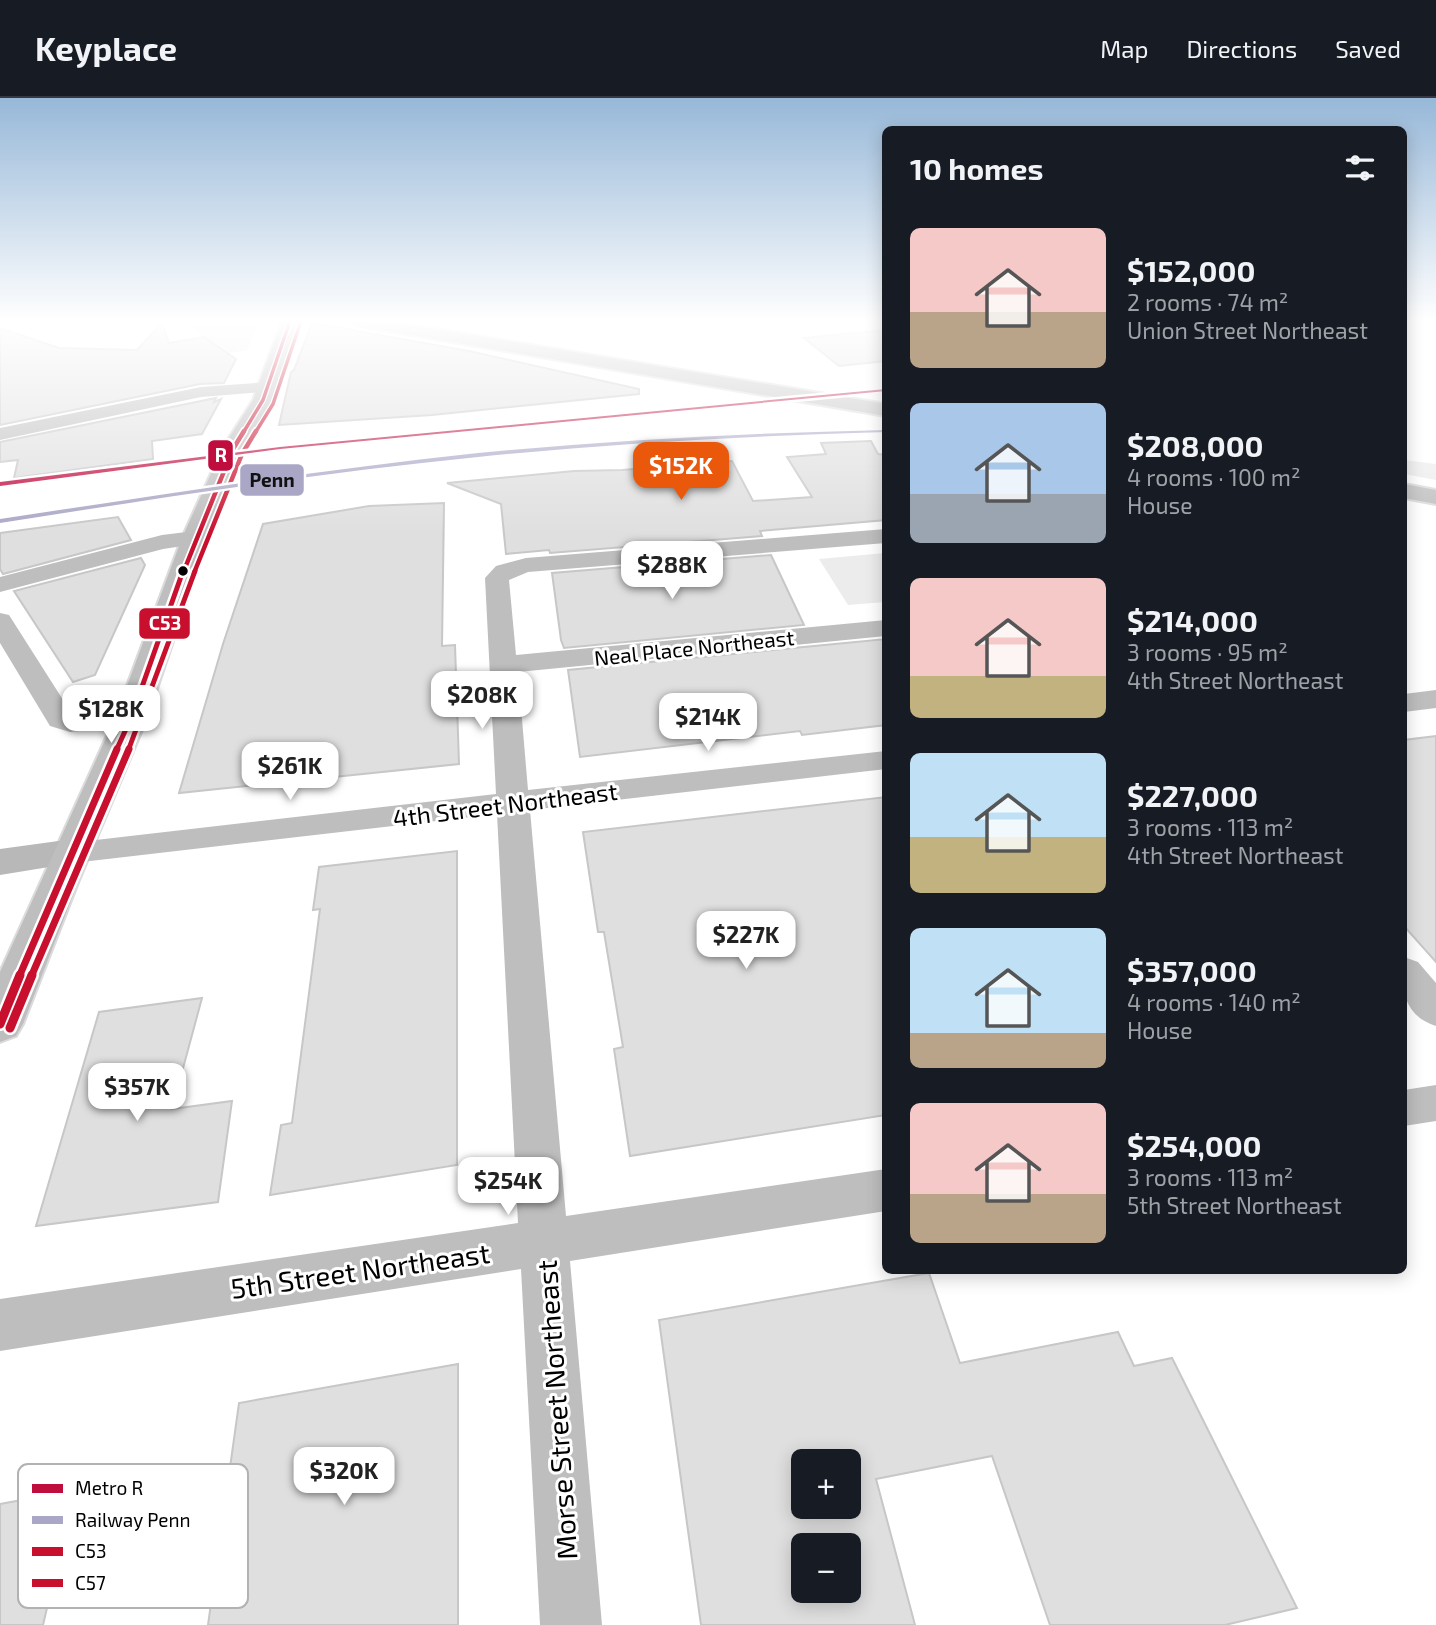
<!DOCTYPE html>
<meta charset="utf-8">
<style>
:root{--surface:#171b24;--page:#20242c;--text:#f1f3f6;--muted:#9ea1a6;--line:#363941;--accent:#ea580c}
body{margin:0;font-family:"Exo 2",sans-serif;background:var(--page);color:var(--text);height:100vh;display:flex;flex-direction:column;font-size:26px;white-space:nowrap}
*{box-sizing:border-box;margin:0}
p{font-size:23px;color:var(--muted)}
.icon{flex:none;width:38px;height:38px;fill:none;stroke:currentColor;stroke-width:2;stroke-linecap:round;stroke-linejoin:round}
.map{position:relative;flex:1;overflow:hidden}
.side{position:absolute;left:882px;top:28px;width:525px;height:1148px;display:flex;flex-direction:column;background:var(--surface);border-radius:10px;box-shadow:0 4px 18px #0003}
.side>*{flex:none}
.controls{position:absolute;left:791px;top:1351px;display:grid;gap:14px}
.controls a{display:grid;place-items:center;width:70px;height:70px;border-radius:10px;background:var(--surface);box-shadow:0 4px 18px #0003;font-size:35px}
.price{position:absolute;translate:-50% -60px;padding:0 16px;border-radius:14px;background:#fff;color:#222;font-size:23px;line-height:46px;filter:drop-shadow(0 2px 4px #0008)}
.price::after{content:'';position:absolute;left:50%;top:42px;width:21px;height:16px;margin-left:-10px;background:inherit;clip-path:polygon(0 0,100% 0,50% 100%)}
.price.on{background:var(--accent);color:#fff}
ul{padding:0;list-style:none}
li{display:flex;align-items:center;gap:21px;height:175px;padding:0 28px}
li span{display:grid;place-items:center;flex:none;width:196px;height:140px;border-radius:10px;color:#555}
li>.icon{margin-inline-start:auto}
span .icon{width:84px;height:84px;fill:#fffc;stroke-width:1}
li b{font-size:30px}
h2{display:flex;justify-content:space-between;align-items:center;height:84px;padding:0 28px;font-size:30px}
header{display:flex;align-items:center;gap:42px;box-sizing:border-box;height:98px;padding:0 35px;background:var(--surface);border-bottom:2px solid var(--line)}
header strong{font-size:33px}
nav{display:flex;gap:38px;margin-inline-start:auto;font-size:24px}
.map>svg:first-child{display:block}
.green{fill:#ececec}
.building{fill:#dfdfdf;stroke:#c7c7c7;stroke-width:2;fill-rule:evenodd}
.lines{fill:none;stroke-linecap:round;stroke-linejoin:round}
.primary-casing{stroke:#dbdbdb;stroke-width:4}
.highway-casing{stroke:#dbdbdb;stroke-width:4}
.street{fill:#bebebe;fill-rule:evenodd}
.secondary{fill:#b8b8b8;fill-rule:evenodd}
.primary{fill:#bebebe;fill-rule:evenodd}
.highway{fill:#bebebe;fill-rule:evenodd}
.bus-1-far4-casing{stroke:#fff;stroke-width:6}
.bus-1-far3-casing{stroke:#fff;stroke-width:8}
.bus-1-far2-casing{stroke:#fff;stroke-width:10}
.bus-1-far1-casing{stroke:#fff;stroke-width:12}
.bus-1-casing{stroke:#fff;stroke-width:14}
.bus-2-far4-casing{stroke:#fff;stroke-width:6}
.bus-2-far3-casing{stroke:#fff;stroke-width:8}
.bus-2-far2-casing{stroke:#fff;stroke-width:10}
.bus-2-far1-casing{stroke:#fff;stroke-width:12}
.bus-2-casing{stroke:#fff;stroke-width:14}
.bus-1-far4{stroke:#c8102e;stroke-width:3.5}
.bus-1-far3{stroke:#c8102e;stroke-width:4.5}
.bus-1-far2{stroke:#c8102e;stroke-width:5}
.bus-1-far1{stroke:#c8102e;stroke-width:7}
.bus-1{stroke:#c8102e;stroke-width:9}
.bus-2-far4{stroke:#c8102e;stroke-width:3.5}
.bus-2-far3{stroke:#c8102e;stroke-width:4.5}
.bus-2-far2{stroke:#c8102e;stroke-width:5}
.bus-2-far1{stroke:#c8102e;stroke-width:7}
.bus-2{stroke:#c8102e;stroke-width:9}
.rail-1-casing{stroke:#fff;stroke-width:5}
.rail-1{fill:#aaa7c6;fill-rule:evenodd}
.metro-1-casing{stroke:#fff;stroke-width:5}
.metro-1{fill:#bf0d3e;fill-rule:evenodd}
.bus-dot{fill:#000;stroke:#fff;stroke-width:2.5}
.labels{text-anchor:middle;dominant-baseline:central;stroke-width:6;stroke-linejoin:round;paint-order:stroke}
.far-street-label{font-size:21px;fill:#000;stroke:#fff}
.street-label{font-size:24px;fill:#000;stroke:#fff}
.near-street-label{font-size:28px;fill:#000;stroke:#fff}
.key{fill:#fff;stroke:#b2b2b2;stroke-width:2}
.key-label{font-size:19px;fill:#000}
.line-badge{stroke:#fff;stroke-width:2.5}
.badge-label{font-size:19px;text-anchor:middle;font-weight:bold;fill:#fff}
.pale-badge-label{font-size:19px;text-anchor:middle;font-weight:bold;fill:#111}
</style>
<header>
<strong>Keyplace</strong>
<nav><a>Map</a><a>Directions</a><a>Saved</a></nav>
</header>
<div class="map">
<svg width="1436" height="1527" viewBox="0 0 1436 1527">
<rect width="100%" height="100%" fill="#fff"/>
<!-- green -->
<g class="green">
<path d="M181 223H259L247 252 230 255Z"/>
<path d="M1404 362 1436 366V382L1404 376Z"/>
<path d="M885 455V504L848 507 819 461Z"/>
</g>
<!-- building -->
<g class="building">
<path d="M162 225 169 245 204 239 236 261 224 285 200 286 0 327V230L59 250 137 252Z"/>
<path d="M312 225 469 253 639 291V296L432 317 279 327 291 274 294 272Z"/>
<path d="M886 232V263L839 268 804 240Z"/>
<path d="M216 300 214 304 221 301 202 336 152 343 153 361 14 380 18 362 0 364V344Z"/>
<path d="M871 343 878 356 886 357V422L760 433 762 438 550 455 549 452 506 456 501 406 447 385 574 373 622 372 732 363 753 403 812 399 787 359 826 356 821 345Z"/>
<path d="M444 405 442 548 455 547 459 666 179 695 223 546 263 426 369 408Z"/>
<path d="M118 419 131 442 3 476 0 471V435Z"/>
<path d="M771 457 804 527 564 550 561 542 552 475Z"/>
<path d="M141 460 145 467 95 577 73 584 14 493Z"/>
<path d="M886 541V627L802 637 800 633 580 659 568 572Z"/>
<path d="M1436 638V864L1404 828V642Z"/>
<path d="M886 699V1017L630 1058 614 951 623 949 604 834H598L583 734Z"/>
<path d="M457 753V1067L270 1097 281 1027 292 1025 320 811 313 812 319 769Z"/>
<path d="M202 900 172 1011 232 1003 218 1104 36 1128 99 914Z"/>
<path d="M929 1175 960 1265 1118 1234 1134 1268 1172 1260 1297 1510 1225 1527H1050L992 1358 876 1381 915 1527H701L659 1222ZM803 1363H849V1409H803ZM803 1447H849V1493H803Z"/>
<path d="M458 1266V1527H208L239 1305Z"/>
<path d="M75 1392 43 1527H0V1406Z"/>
</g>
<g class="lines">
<!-- primary casing -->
<g class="primary-casing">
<path id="primary" d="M282 223H298L273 302 244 351 208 440 147 620 77 787 23 926 16 938 0 944V874L115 620 182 440 222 351 253 302Z"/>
</g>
<!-- highway casing -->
<g class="highway-casing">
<g id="highway">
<path d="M350 223H388L886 306V318L358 228Z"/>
<path d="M1404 386 1436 392V406L1404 400Z"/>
</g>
</g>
<!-- street -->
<g class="street">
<path d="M268 284 277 289 274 293 201 299 0 342V330L201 289Z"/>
<path d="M886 431V445L528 474 509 482 516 557 886 522V538L518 574 528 692 886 653V671L530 712 566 1118 886 1071V1113L570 1163 602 1527H540L521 1171 0 1253V1201L518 1125 497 716 73 765 61 762 56 754 61 746 496 696 485 480 496 468 526 460Z"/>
<path d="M195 433 203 435 207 440 203 445 163 451 0 494V479L162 437Z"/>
<path d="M0 515 9 517 72 616 131 611 142 614 146 620 142 626 70 634 50 628 0 545Z"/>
<path d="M1436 592V610L1404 614V596Z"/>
<path d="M1404 859 1418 864 1436 885V928C1402 917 1401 890 1404 859Z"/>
<path d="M1436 987V1023L1404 1028V992Z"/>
</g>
<!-- secondary -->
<path class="secondary" d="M73 741 86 745 92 754 86 763 0 777V751Z"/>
<!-- primary -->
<use href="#primary" class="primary"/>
<!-- highway -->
<use href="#highway" class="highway"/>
<!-- bus-1-far4 casing -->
<g class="bus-1-far4-casing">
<path id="bus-1-far4" d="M243 335 263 302 290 223"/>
</g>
<!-- bus-1-far3 casing -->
<g class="bus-1-far3-casing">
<path id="bus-1-far3" d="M183 475 233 351 244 333"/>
</g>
<!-- bus-1-far2 casing -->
<g class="bus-1-far2-casing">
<path id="bus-1-far2" d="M116 653 131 620 183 473"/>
</g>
<!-- bus-1-far1 casing -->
<g class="bus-1-far1-casing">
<path id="bus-1-far1" d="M19 879 117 651"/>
</g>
<!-- bus-1 casing -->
<g class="bus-1-casing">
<path id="bus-1" d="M0 926 20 877"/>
</g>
<!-- bus-2-far4 casing -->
<g class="bus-2-far4-casing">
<path id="bus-2-far4" d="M255 335 273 306 300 226"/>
</g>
<!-- bus-2-far3 casing -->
<g class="bus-2-far3-casing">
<path id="bus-2-far3" d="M194 475 242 356 256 333"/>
</g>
<!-- bus-2-far2 casing -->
<g class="bus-2-far2-casing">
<path id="bus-2-far2" d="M128 653 195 473"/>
</g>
<!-- bus-2-far1 casing -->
<g class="bus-2-far1-casing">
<path id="bus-2-far1" d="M31 879 129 651"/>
</g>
<!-- bus-2 casing -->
<g class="bus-2-casing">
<path id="bus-2" d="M10 930 32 877"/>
</g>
<!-- bus-1-far4 -->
<use href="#bus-1-far4" class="bus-1-far4"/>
<!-- bus-1-far3 -->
<use href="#bus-1-far3" class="bus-1-far3"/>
<!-- bus-1-far2 -->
<use href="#bus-1-far2" class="bus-1-far2"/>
<!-- bus-1-far1 -->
<use href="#bus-1-far1" class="bus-1-far1"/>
<!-- bus-1 -->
<use href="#bus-1" class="bus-1"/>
<!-- bus-2-far4 -->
<use href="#bus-2-far4" class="bus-2-far4"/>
<!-- bus-2-far3 -->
<use href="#bus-2-far3" class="bus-2-far3"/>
<!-- bus-2-far2 -->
<use href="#bus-2-far2" class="bus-2-far2"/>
<!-- bus-2-far1 -->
<use href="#bus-2-far1" class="bus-2-far1"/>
<!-- bus-2 -->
<use href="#bus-2" class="bus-2"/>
<!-- rail-1 casing -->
<g class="rail-1-casing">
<path id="rail-1" d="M886 332V334C749 338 613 345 478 359 318 375 159 400 0 425V421C159 397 318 372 478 355 613 342 749 335 886 332Z"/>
</g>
<!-- rail-1 -->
<use href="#rail-1" class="rail-1"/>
<!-- metro-1 casing -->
<g class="metro-1-casing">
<path id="metro-1" d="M886 291V293L280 351 0 388V384L280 349Z"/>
</g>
<!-- metro-1 -->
<use href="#metro-1" class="metro-1"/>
</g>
<!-- sky -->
<linearGradient id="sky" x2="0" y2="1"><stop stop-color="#97b8d8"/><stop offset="0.51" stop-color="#fff"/><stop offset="1" stop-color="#fff" stop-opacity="0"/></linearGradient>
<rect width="1436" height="437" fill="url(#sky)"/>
<!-- markers -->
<circle class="bus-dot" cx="183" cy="473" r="6"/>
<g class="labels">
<!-- far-street labels -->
<g class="far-street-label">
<text transform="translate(694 549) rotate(-6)">Neal Place Northeast</text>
</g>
<!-- street labels -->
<g class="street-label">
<text transform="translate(505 706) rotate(-7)">4th Street Northeast</text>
</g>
<!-- near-street labels -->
<g class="near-street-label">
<text transform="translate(360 1172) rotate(-8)">5th Street Northeast</text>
<text transform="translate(556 1312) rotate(-94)">Morse Street Northeast</text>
</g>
</g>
<!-- legend -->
<rect x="18" y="1366" width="230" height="144" rx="10" class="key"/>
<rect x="32" y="1386" width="31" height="9" fill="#bf0d3e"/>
<rect x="32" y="1418" width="31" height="8" fill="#aaa7c6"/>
<rect x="32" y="1449" width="31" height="9" fill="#c8102e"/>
<rect x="32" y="1481" width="31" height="8" fill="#c8102e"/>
<g class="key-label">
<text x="75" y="1397">Metro R</text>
<text x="75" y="1429">Railway Penn</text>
<text x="75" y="1460">C53</text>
<text x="75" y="1492">C57</text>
</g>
<g class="line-badge">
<rect x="207" y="341" width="27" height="33" rx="7" fill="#bf0d3e"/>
<rect x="239" y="365" width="66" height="34" rx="7" fill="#aaa7c6"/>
<rect x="138" y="509" width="53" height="33" rx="7" fill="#c8102e"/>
</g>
<g class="badge-label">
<text x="221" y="364">R</text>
<text x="165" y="532">C53</text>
</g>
<g class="pale-badge-label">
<text x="272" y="389">Penn</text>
</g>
</svg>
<div class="controls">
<a>+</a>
<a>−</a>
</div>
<b class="price on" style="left:681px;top:404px">$152K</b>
<b class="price" style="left:672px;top:503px">$288K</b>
<b class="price" style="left:482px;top:633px">$208K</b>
<b class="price" style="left:111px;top:647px">$128K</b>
<b class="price" style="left:708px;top:655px">$214K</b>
<b class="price" style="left:290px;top:704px">$261K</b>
<b class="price" style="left:746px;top:873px">$227K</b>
<b class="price" style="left:137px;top:1025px">$357K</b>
<b class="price" style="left:508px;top:1119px">$254K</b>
<b class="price" style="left:344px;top:1409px">$320K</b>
<section class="side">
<h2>10 homes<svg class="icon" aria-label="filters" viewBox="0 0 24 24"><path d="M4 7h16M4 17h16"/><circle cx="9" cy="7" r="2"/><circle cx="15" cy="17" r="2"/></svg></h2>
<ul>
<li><span style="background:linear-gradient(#f6c9c9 60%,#b9a48a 0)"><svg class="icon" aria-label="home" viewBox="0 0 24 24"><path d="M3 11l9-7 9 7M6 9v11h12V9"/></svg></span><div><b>$152,000</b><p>2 rooms · 74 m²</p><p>Union Street Northeast</p></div></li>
<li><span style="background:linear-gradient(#a9c7e8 65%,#9aa5b1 0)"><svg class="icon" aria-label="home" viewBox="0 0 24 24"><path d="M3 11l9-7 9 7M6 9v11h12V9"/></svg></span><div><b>$208,000</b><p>4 rooms · 100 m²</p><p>House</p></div></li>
<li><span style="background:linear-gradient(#f6c9c9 70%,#c2b280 0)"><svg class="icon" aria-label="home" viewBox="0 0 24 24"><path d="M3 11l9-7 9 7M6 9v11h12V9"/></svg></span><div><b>$214,000</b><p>3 rooms · 95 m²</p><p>4th Street Northeast</p></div></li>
<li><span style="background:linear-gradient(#bfe0f5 60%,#c2b280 0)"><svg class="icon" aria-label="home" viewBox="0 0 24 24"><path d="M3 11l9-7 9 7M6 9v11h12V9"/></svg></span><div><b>$227,000</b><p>3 rooms · 113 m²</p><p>4th Street Northeast</p></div></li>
<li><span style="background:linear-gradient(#bfe0f5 75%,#b9a48a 0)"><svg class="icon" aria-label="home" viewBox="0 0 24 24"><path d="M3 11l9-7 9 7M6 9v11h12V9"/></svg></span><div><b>$357,000</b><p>4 rooms · 140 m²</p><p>House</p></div></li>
<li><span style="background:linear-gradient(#f6c9c9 65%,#b9a48a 0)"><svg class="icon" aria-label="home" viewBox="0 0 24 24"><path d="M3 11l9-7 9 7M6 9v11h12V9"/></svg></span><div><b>$254,000</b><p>3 rooms · 113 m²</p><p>5th Street Northeast</p></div></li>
</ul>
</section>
</div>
